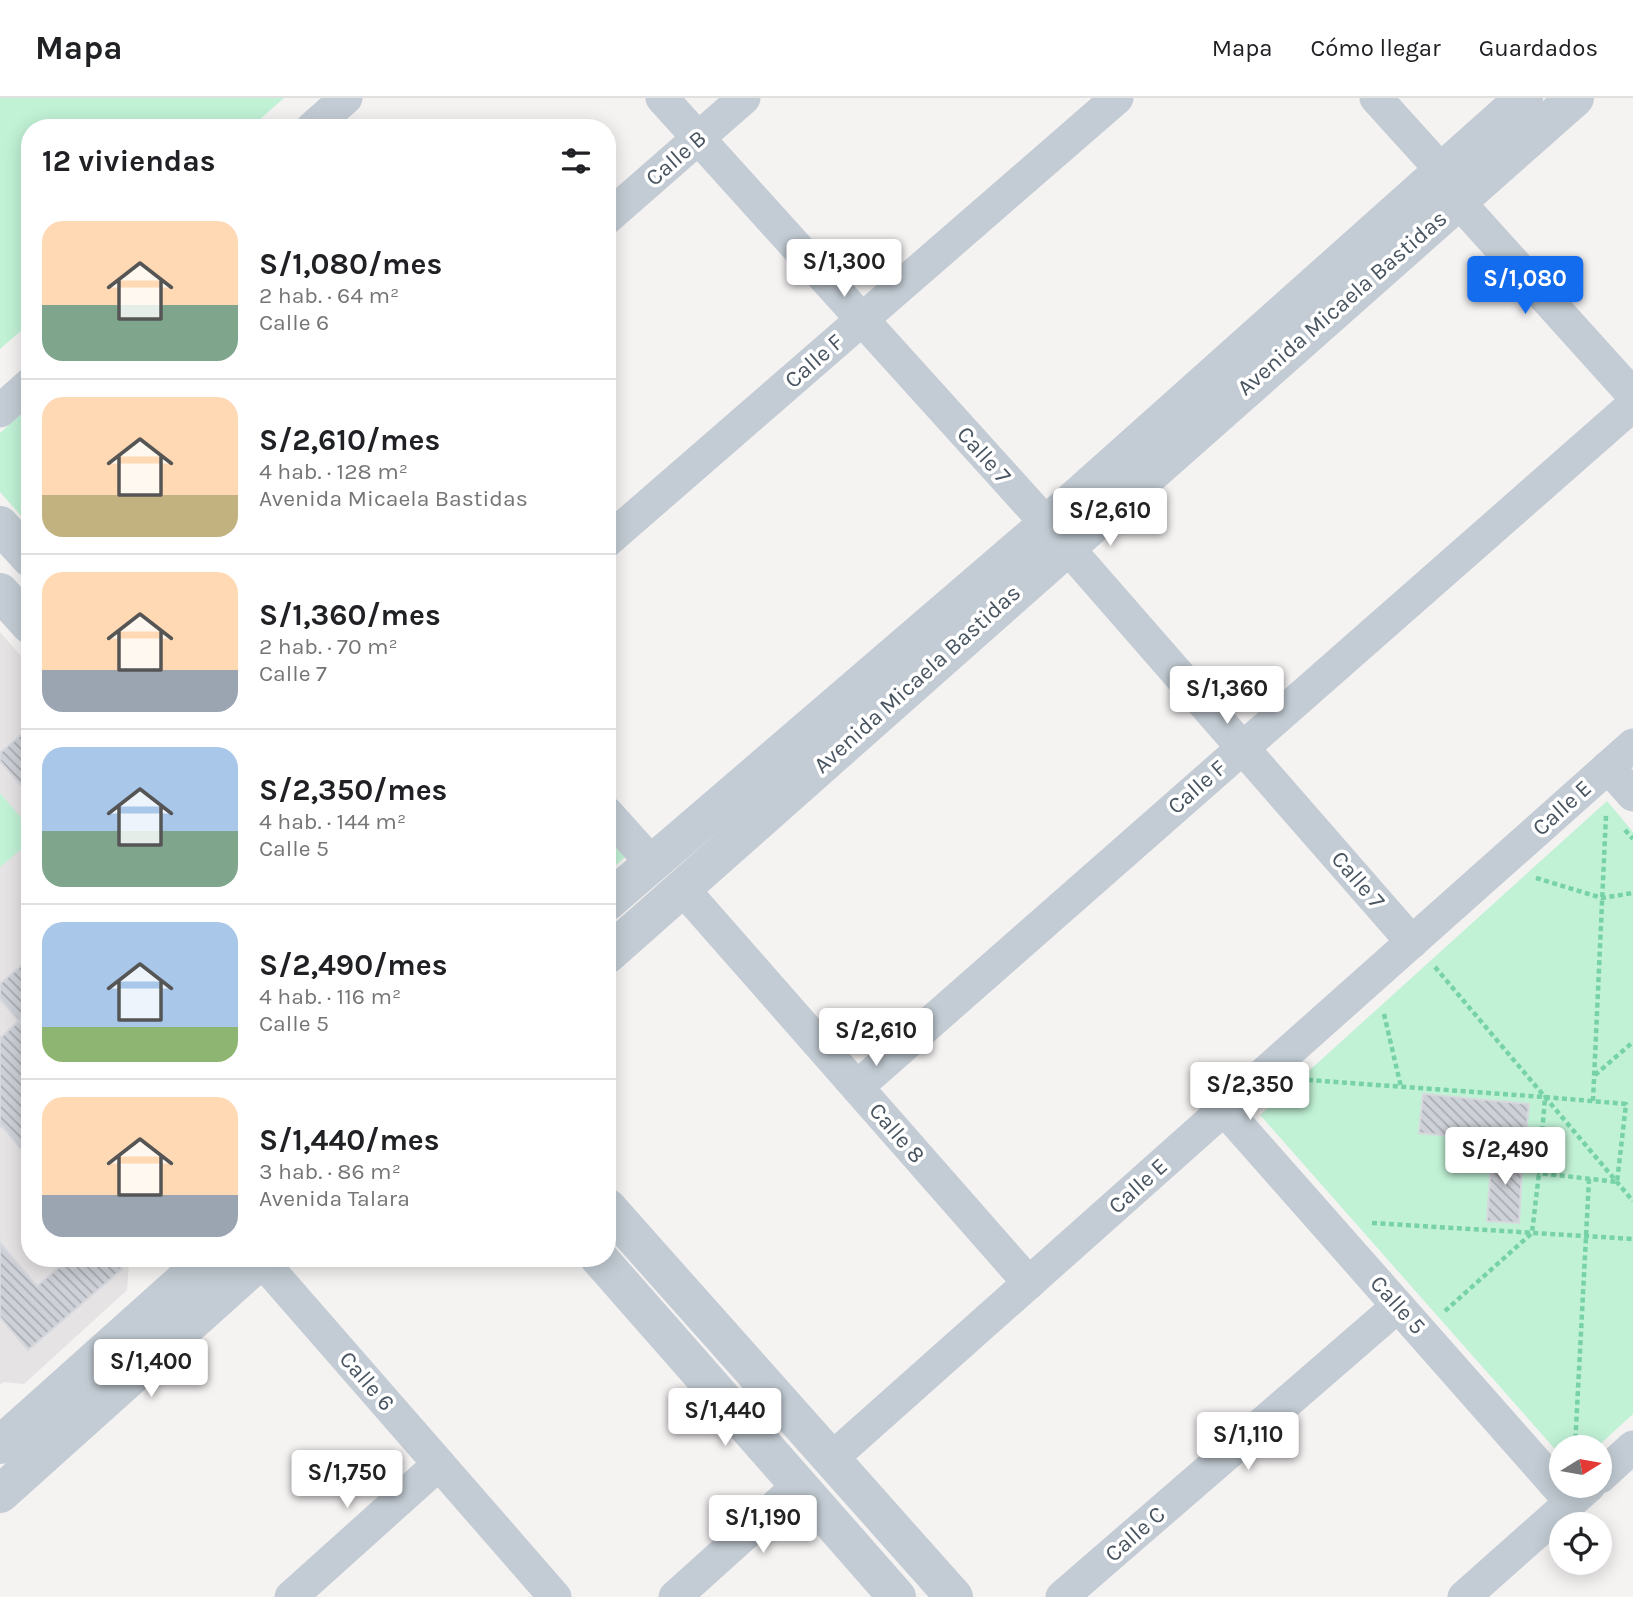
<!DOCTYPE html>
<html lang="es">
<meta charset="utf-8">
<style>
:root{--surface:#fff;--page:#f6f6f6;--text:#202124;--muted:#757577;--line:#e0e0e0;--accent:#136bee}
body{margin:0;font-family:Karla,sans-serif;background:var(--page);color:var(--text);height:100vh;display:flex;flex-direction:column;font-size:26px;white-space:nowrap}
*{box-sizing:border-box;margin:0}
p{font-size:23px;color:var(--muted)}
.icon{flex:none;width:38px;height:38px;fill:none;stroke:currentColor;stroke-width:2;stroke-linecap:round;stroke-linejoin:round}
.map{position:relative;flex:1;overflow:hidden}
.panel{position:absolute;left:21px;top:21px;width:595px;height:1148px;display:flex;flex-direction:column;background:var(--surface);border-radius:28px;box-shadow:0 4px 18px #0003}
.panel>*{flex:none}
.needle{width:46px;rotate:79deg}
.buttons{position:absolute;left:1549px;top:1337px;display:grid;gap:14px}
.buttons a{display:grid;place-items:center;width:63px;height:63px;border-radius:50%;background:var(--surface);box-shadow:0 4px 18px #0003;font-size:35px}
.price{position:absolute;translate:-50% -60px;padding:0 16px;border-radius:7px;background:#fff;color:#222;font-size:23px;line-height:46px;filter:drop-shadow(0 2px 4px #0008)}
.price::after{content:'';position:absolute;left:50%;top:42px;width:21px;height:16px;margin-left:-10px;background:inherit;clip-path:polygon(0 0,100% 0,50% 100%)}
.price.selected{background:var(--accent);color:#fff}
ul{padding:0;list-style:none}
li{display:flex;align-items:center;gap:21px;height:175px;padding:0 21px}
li+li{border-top:2px solid var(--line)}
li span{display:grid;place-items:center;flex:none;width:196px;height:140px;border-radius:21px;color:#555}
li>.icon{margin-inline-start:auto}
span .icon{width:84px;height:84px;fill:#fffc;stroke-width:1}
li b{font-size:30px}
h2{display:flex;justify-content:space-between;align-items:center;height:84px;padding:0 21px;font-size:30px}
header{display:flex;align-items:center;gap:42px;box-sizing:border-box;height:98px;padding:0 35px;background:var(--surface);border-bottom:2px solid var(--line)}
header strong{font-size:33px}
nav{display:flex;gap:38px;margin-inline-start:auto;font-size:24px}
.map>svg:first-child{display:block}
.education{fill:#e6e3e4}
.park{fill:#c1f2d6}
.building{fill:url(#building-back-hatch);stroke:#d6d8de;stroke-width:2}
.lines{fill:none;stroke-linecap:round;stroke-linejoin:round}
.path{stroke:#77d2a8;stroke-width:4.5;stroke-dasharray:5 3.5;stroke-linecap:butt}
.minor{stroke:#c3ccd4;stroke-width:33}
.tertiary{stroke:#c3ccd4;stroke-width:38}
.labels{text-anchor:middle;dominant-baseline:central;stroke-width:7;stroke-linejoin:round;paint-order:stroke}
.street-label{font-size:23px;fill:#495561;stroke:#fff}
</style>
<header>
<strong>Mapa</strong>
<nav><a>Mapa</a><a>Cómo llegar</a><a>Guardados</a></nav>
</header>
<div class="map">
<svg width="1633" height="1499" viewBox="0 0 1633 1499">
<defs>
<pattern id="building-back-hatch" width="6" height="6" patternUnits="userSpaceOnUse" patternTransform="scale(1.75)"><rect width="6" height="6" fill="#ced1d7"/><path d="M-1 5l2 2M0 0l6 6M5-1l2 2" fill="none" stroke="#a9acb2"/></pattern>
</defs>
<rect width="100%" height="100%" fill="#f5f2f2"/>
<!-- education -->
<path class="education" d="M0 534 30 568V1160H135L129 1166 127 1192 24 1286 3 1284 0 1287Z"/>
<!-- park -->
<g class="park">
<path d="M0 0H284L250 30H30V225L0 251Z"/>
<path d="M30 308V428L0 394V335Z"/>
<path d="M0 695 30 730V744L0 769Z"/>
<path d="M1607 703 1633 734V1316L1597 1349H1561V1358L1260 1017Z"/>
<path d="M607 740 625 759 607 775Z"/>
</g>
<!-- building -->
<g class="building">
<path d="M30 629V698L0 663V655Z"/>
<path d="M30 860V914L19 923 0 901V886Z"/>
<path d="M19 923 30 936V1051L25 1056 2 1028 0 1029V940Z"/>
<path d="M1423 996 1529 1006 1525 1045 1419 1035Z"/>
<path d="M1492 1052 1523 1054 1519 1125 1487 1123Z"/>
<path d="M0 1145 37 1188 70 1160H113L122 1171 28 1252 0 1219Z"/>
</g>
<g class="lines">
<!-- path -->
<g class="path">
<path d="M1625 732 1633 741"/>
<path d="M1536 780 1602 800 1633 795"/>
<path d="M1435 869 1633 1103"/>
<path d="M1384 916 1401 989"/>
<path d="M1595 977 1633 944"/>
<path d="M1308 982 1544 999"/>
<path d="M1545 999 1626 1006 1617 1084 1539 1075Z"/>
<path d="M1593 1003 1606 717"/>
<path d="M1372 1125 1633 1141"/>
<path d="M1445 1213 1532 1135 1539 1075"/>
<path d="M1575 1349 1589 1081"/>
</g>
<!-- minor -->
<g class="minor">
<path d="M662 0 1047 426 1412 844"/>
<path d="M1376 0 1443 74"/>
<path d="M312 30 346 0"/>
<path d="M1458 103 1633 297"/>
<path d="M607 120 744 0"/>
<path d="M0 313 30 286"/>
<path d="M607 443 1117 0"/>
<path d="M1608 669 1633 697"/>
<path d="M607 715 651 764"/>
<path d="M682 790 1029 1185"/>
<path d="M857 989 1633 307"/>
<path d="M1224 1011 1571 1404"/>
<path d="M261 1162 555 1499"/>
<path d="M831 1361 1633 647"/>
<path d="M1600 1379 1633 1349"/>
<path d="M291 1499 439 1366"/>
<path d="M675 1499 798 1388"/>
<path d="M1062 1499 1398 1208"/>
<path d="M1464 1499 1589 1388"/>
</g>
<!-- tertiary -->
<g class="tertiary">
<path d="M0 427 30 460"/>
<path d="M0 494 30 527"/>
<path d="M607 804 1047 426 1524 0"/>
<path d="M607 857 1575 0"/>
<path d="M607 1109 954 1499"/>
<path d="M599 1160 897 1499"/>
<path d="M0 1347 209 1160"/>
<path d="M0 1396 263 1160"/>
</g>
</g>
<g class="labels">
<!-- street labels -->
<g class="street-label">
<text transform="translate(676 60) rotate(-41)">Calle B</text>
<text transform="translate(1342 205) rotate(-41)">Avenida Micaela Bastidas</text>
<text transform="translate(814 263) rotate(-41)">Calle F</text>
<text transform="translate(984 357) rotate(48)">Calle 7</text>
<text transform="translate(917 581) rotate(-42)">Avenida Micaela Bastidas</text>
<text transform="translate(1197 689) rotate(-41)">Calle F</text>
<text transform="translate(1562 710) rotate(-42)">Calle E</text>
<text transform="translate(1358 782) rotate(49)">Calle 7</text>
<text transform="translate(897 1035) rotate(49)">Calle 8</text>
<text transform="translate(1138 1088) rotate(-42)">Calle E</text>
<text transform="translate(1398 1207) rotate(48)">Calle 5</text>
<text transform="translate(367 1283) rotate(49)">Calle 6</text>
<text transform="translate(1135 1436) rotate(-41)">Calle C</text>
</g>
</g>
</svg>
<div class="buttons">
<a><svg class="needle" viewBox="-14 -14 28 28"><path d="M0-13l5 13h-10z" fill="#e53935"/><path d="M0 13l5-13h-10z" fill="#757577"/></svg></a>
<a><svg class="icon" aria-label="locate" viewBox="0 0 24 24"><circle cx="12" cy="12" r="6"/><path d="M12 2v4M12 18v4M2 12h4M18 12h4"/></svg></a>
</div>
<b class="price" style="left:844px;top:201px">S/1,300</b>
<b class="price selected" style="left:1525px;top:218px">S/1,080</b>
<b class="price" style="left:1110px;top:450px">S/2,610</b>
<b class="price" style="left:1227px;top:628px">S/1,360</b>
<b class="price" style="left:876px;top:970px">S/2,610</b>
<b class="price" style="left:1250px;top:1024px">S/2,350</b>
<b class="price" style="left:1505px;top:1089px">S/2,490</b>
<b class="price" style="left:151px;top:1301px">S/1,400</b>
<b class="price" style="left:725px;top:1350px">S/1,440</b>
<b class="price" style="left:1248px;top:1374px">S/1,110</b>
<b class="price" style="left:347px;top:1412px">S/1,750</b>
<b class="price" style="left:763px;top:1457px">S/1,190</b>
<section class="panel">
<h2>12 viviendas<svg class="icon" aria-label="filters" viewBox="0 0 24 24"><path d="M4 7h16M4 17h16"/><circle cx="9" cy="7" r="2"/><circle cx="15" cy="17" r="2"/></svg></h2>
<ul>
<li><span style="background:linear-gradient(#ffd9b3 60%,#7fa58c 0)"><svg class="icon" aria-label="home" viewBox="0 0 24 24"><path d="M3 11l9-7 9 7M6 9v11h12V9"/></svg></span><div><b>S/1,080/mes</b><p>2 hab. · 64 m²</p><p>Calle 6</p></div></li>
<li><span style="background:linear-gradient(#ffd9b3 70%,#c2b280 0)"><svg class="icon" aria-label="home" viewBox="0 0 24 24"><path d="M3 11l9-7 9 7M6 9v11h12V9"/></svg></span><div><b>S/2,610/mes</b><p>4 hab. · 128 m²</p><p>Avenida Micaela Bastidas</p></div></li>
<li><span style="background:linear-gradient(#ffd9b3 70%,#9aa5b1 0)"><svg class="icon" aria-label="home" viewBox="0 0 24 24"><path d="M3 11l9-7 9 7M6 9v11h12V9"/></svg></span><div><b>S/1,360/mes</b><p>2 hab. · 70 m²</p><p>Calle 7</p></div></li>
<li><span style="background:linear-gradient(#a9c7e8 60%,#7fa58c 0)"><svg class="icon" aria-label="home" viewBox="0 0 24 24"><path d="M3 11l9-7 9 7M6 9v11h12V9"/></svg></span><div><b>S/2,350/mes</b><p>4 hab. · 144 m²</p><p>Calle 5</p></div></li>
<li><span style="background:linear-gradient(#a9c7e8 75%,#8fb573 0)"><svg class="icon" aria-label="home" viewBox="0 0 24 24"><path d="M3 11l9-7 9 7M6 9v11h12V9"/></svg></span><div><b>S/2,490/mes</b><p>4 hab. · 116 m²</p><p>Calle 5</p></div></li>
<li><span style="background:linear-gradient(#ffd9b3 70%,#9aa5b1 0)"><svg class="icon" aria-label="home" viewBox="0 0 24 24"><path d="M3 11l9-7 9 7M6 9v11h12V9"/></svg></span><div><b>S/1,440/mes</b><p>3 hab. · 86 m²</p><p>Avenida Talara</p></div></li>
</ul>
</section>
</div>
